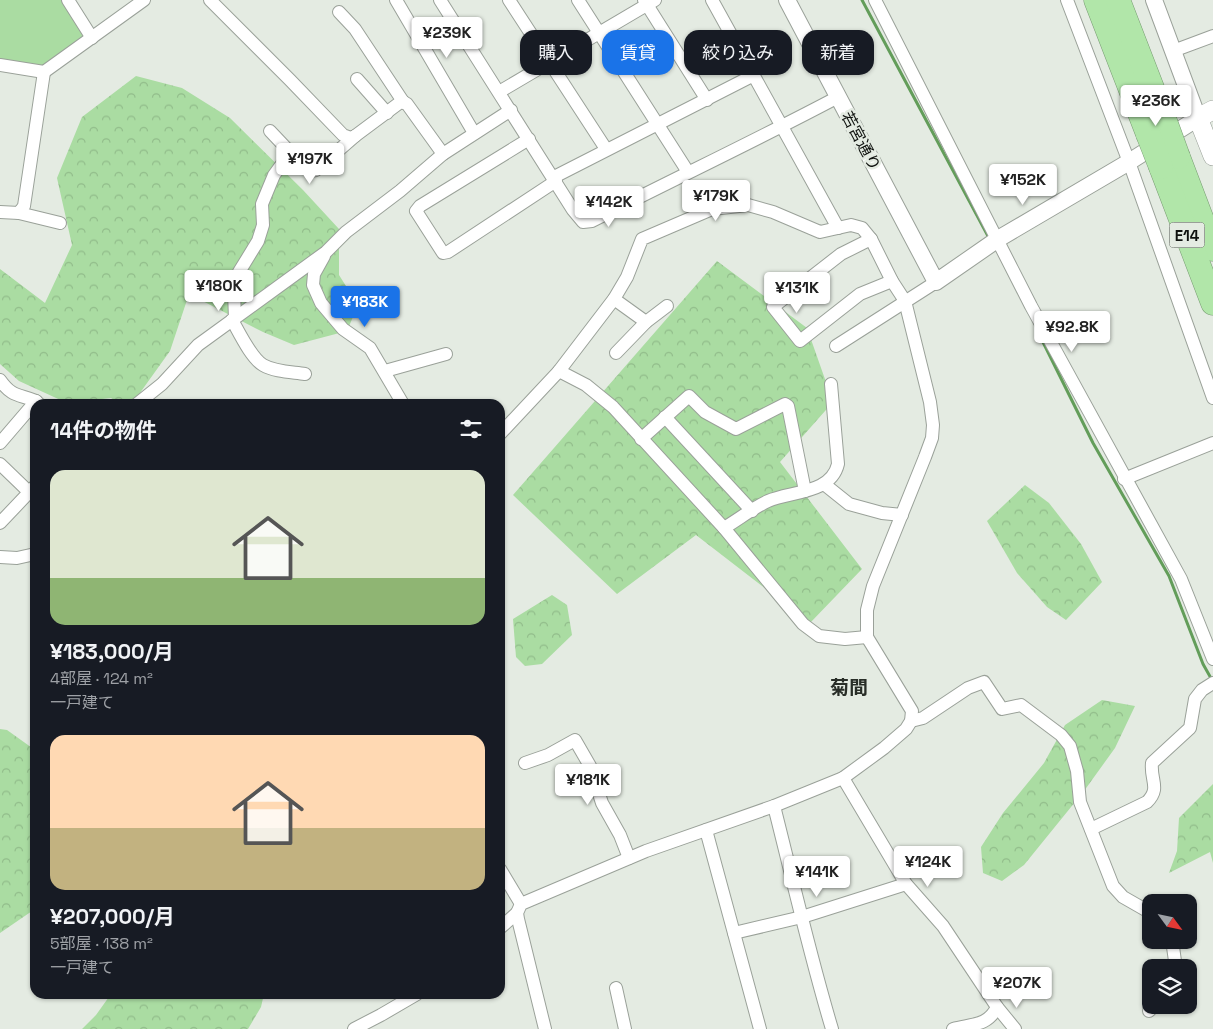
<!DOCTYPE html>
<html lang="ja">
<meta charset="utf-8">
<style>
:root{--surface:#171b24;--page:#20242c;--text:#f1f3f6;--muted:#9ea1a6;--accent:#1a73e8}
body{margin:0;font-family:"Space Grotesk","Noto Sans JP",sans-serif;background:var(--page);color:var(--text);height:100vh;display:flex;flex-direction:column;font-size:19px;white-space:nowrap}
*{box-sizing:border-box;margin:0}
p{font-size:16px;color:var(--muted)}
.icon{flex:none;width:28px;height:28px;fill:none;stroke:currentColor;stroke-width:2;stroke-linecap:round;stroke-linejoin:round}
.map{position:relative;flex:1;overflow:hidden}
.panel{position:absolute;left:30px;top:399px;width:475px;height:600px;display:flex;flex-direction:column;background:var(--surface);border-radius:15px;box-shadow:0 1px 4px #0004}
.panel>*{flex:none}
.banner{position:absolute;left:520px;top:30px;width:475px;height:45px;display:flex;gap:10px}
.needle{width:32px;rotate:123deg}
.controls{position:absolute;left:1142px;top:894px;display:grid;gap:10px}
.controls a{display:grid;place-items:center;width:55px;height:55px;border-radius:10px;background:var(--surface);box-shadow:0 1px 4px #0004;font-size:25px}
.price{position:absolute;translate:-50% -42px;padding:0 11px;border-radius:5px;background:#fff;color:#222;font-size:16px;line-height:32px;filter:drop-shadow(0 1px 2px #0008)}
.price::after{content:'';position:absolute;left:50%;top:30px;width:15px;height:11px;margin-left:-8px;background:inherit;clip-path:polygon(0 0,100% 0,50% 100%)}
.price.active{background:var(--accent);color:#fff}
ul{padding:0;list-style:none}
li{display:grid;align-content:center;gap:10px;height:265px;padding:0 20px}
li span{display:grid;place-items:center;height:155px;border-radius:15px;color:#555}
li>.icon{margin-inline-start:auto}
span .icon{width:90px;height:90px;fill:#fffc;stroke-width:1}
li b{font-size:21px}
h2{display:flex;justify-content:space-between;align-items:center;height:60px;padding:0 20px;font-size:21px}
.pill{padding:0 18px;border-radius:15px;background:var(--surface);box-shadow:0 1px 4px #0004;font-size:18px;line-height:45px}
.pill.active{background:var(--accent);color:#fff}
.map>svg:first-child{display:block}
.forest{fill:url(#forest-crowns)}
.park{fill:#aadca2}
.lines{fill:none;stroke-linecap:round;stroke-linejoin:round}
.stream{stroke:#639d5a;stroke-width:3}
.minor-casing{stroke:#9aa199;stroke-width:14}
.tertiary-casing{stroke:#9aa199;stroke-width:18}
.secondary-casing{stroke:#9aa199;stroke-width:20}
.motorway-casing{stroke:#789c73;stroke-width:25}
.minor{stroke:#fff;stroke-width:12}
.tertiary{stroke:#fff;stroke-width:16}
.secondary{stroke:#fff;stroke-width:19}
.motorway{stroke:#b1e6a9;stroke-width:24}
.motorway-bridge-casing{stroke:#789c73;stroke-width:25;stroke-linecap:butt}
.motorway-bridge{stroke:#b1e6a9;stroke-width:24}
.labels{text-anchor:middle;dominant-baseline:central;stroke-width:5;stroke-linejoin:round;paint-order:stroke}
.shield{fill:#e4ebe2;stroke:#4f534e;stroke-width:1}
.shield-label{font-size:15px;font-weight:bold;fill:#0f120f}
.street-label{font-size:16px;fill:#0f120f;stroke:#e4ebe2}
.quarter-label{font-size:19px;font-weight:bold;fill:#292e28;stroke:#e4ebe2}
</style>
<div class="map">
<svg width="1213" height="1029" viewBox="0 0 1213 1029">
<defs>
<pattern id="forest-crowns" width="20" height="18" patternUnits="userSpaceOnUse" patternTransform="scale(1.25)"><rect width="20" height="18" fill="#aadca2"/><path d="M2 6a3 3 0 1 1 6 0M12 15a3 3 0 1 1 6 0" fill="none" stroke="#91bc8a"/></pattern>
</defs>
<rect width="100%" height="100%" fill="#e4ebe2"/>
<!-- forest -->
<g class="forest">
<path d="M136 76 182 88 230 118 303 190 339 229V275L358 305 347 331 294 345 263 332 189 294 170 351 132 404H120L111 398 67 403 19 381 0 364V269L45 303 72 245 57 178 82 117Z"/>
<path d="M717 261 807 328 833 402 780 462 862 569 810 623 696 535 617 594 513 495Z"/>
<path d="M1025 485 1049 503 1081 544 1102 582 1066 620 1047 607 1017 573 987 521Z"/>
<path d="M552 595 567 605 572 635 542 664 525 666 516 657 513 619Z"/>
<path d="M1102 700 1135 706 1115 748 1084 791 1024 865 1002 881 983 873 981 847 1003 813 1044 763 1065 725Z"/>
<path d="M0 729 7 730 35 750V909L0 933Z"/>
<path d="M1213 784V863L1210 852 1169 873 1177 851 1179 818Z"/>
<path d="M111 994H264L261 1007 248 1029H82L96 1015Z"/>
</g>
<!-- park -->
<path class="park" d="M0 0H62L83 33 82 40 44 67 0 61Z"/>
<g class="lines">
<!-- stream -->
<g class="stream">
<path d="M862 0 989 238"/>
<path d="M1037 330 1093 443 1169 576 1203 664 1212 680"/>
</g>
<!-- minor casing -->
<g class="minor-casing">
<g id="minor">
<path d="M68 0 92 38"/>
<path d="M210 0 290 80 343 135 351 138 355 136 402 101 407 104 443 154"/>
<path d="M396 0 474 133"/>
<path d="M440 0 573 210 583 222 592 221C674 179 757 140 838 97"/>
<path d="M509 0 606 149"/>
<path d="M578 0 688 172"/>
<path d="M644 0 707 100"/>
<path d="M712 0 838 228"/>
<path d="M875 0 1031 306 1181 579 1213 659"/>
<path d="M1067 0 1129 162 1213 398"/>
<path d="M339 12 355 29 404 103"/>
<path d="M1173 51 1213 36"/>
<path d="M0 65 44 72 144 0"/>
<path d="M357 79 387 113"/>
<path d="M499 92 655 0"/>
<path d="M270 131 305 168 310 171 316 170 355 136"/>
<path d="M529 139 420 206 416 211 443 253 448 252 556 181"/>
<path d="M554 177 754 75"/>
<path d="M0 212 19 213 24 206 44 72"/>
<path d="M19 213 60 223"/>
<path d="M871 239 841 254 773 307 800 341 860 294 892 281"/>
<path d="M324 256 314 274 313 285 321 303 343 329 370 348 403 404"/>
<path d="M614 299 646 322"/>
<path d="M235 318 234 292 239 272 258 241 263 225 262 204 274 175 290 153"/>
<path d="M232 320C239 332 251 358 263 365 275 372 292 372 305 374"/>
<path d="M836 346 936 282"/>
<path d="M616 353 646 322 667 306"/>
<path d="M385 371 446 354"/>
<path d="M559 371 586 385 613 407 724 528 803 624 819 636 845 639 867 637"/>
<path d="M0 380C12 397 18 394 36 401"/>
<path d="M137 404 162 384 198 345 326 252 346 232 400 191 443 154 511 110"/>
<path d="M665 417 752 511"/>
<path d="M500 434 559 371 614 299 627 277 642 239 712 209 748 205 773 212 820 232 851 225 862 228 871 239 892 281 905 301 930 402 933 425 932 438 925 457 873 586 867 610V637L912 711 911 721 906 729 884 748 843 778 774 806 646 851 521 904 517 913 518 919 545 1029"/>
<path d="M641 439 689 396 705 412 736 429 785 404 788 406 805 491"/>
<path d="M0 443 36 401 39 404"/>
<path d="M0 464 29 492"/>
<path d="M1124 479 1213 443"/>
<path d="M824 484 849 504 882 513 902 515"/>
<path d="M0 523 35 486"/>
<path d="M724 528C739 519 753 508 768 501 791 491 831 494 838 464L831 384"/>
<path d="M0 557 17 558 35 554"/>
<path d="M911 721 923 718 968 688 984 682 1002 709 1021 705 1061 735 1070 746 1077 771 1080 802 1113 886 1123 897 1151 913"/>
<path d="M525 763 548 755 575 740 590 766 602 803 620 835 629 858"/>
<path d="M843 778 906 884 943 926 997 1007 1015 1029"/>
<path d="M774 806C793 881 810 956 832 1029"/>
<path d="M1091 829 1147 802C1161 788 1150 780 1152 763L1190 728 1195 699 1202 690 1213 683"/>
<path d="M706 830 760 1029"/>
<path d="M500 869 521 904"/>
<path d="M500 928 517 913"/>
<path d="M734 933 802 917 906 884"/>
<path d="M1172 940 1176 968"/>
<path d="M616 988 625 1029"/>
<path d="M1149 1011 1155 1005"/>
<path d="M354 1029 381 1015 417 994"/>
<path d="M953 1029C972 1024 988 1026 997 1007"/>
</g>
</g>
<!-- tertiary casing -->
<g class="tertiary-casing">
<path id="tertiary" d="M787 0 936 282 998 239 1129 162 1198 118 1154 0"/>
</g>
<!-- secondary casing -->
<g class="secondary-casing">
<path id="secondary" d="M1213 110 1198 118 1213 156"/>
</g>
<!-- motorway casing -->
<g class="motorway-casing">
<g id="motorway">
<path d="M1096 0 1148 134"/>
<path d="M1118 0 1166 124"/>
<path d="M1178 157 1213 249"/>
<path d="M1161 167 1213 303"/>
</g>
</g>
<!-- minor -->
<use href="#minor" class="minor"/>
<!-- tertiary -->
<use href="#tertiary" class="tertiary"/>
<!-- secondary -->
<use href="#secondary" class="secondary"/>
<!-- motorway -->
<use href="#motorway" class="motorway"/>
<!-- motorway-bridge casing -->
<g class="motorway-bridge-casing">
<g id="motorway-bridge">
<path d="M1166 124 1178 157"/>
<path d="M1148 134 1161 167"/>
</g>
</g>
<!-- motorway-bridge -->
<use href="#motorway-bridge" class="motorway-bridge"/>
</g>
<g class="labels">
<!-- shield labels -->
<rect class="shield" x="1169.5" y="222.5" width="35" height="25" rx="4"/>
<g class="shield-label">
<text x="1187" y="235">E14</text>
</g>
<!-- street labels -->
<g class="street-label">
<text transform="translate(861 141) rotate(62)">若宮通り</text>
</g>
<!-- quarter labels -->
<g class="quarter-label">
<text x="849" y="687">菊間</text>
</g>
</g>
</svg>
<div class="controls">
<a><svg class="needle" viewBox="-14 -14 28 28"><path d="M0-13l5 13h-10z" fill="#e53935"/><path d="M0 13l5-13h-10z" fill="#9ea1a6"/></svg></a>
<a><svg class="icon" aria-label="layers" viewBox="0 0 24 24"><path d="M12 4l9 5-9 5-9-5zM3 14l9 5 9-5"/></svg></a>
</div>
<b class="price" style="left:447px;top:59px">¥239K</b>
<b class="price" style="left:1156px;top:127px">¥236K</b>
<b class="price" style="left:310px;top:185px">¥197K</b>
<b class="price" style="left:1023px;top:206px">¥152K</b>
<b class="price" style="left:716px;top:222px">¥179K</b>
<b class="price" style="left:609px;top:228px">¥142K</b>
<b class="price" style="left:219px;top:312px">¥180K</b>
<b class="price" style="left:797px;top:314px">¥131K</b>
<b class="price active" style="left:365px;top:328px">¥183K</b>
<b class="price" style="left:1072px;top:353px">¥92.8K</b>
<b class="price" style="left:588px;top:806px">¥181K</b>
<b class="price" style="left:928px;top:888px">¥124K</b>
<b class="price" style="left:817px;top:898px">¥141K</b>
<b class="price" style="left:1017px;top:1009px">¥207K</b>
<div class="banner">
<a class="pill">購入</a>
<a class="pill active">賃貸</a>
<a class="pill">絞り込み</a>
<a class="pill">新着</a>
</div>
<section class="panel">
<h2>14件の物件<svg class="icon" aria-label="filters" viewBox="0 0 24 24"><path d="M4 7h16M4 17h16"/><circle cx="9" cy="7" r="2"/><circle cx="15" cy="17" r="2"/></svg></h2>
<ul>
<li><span style="background:linear-gradient(#dfe7d0 70%,#8fb573 0)"><svg class="icon" aria-label="home" viewBox="0 0 24 24"><path d="M3 11l9-7 9 7M6 9v11h12V9"/></svg></span><div><b>¥183,000/月</b><p>4部屋 · 124 m²</p><p>一戸建て</p></div></li>
<li><span style="background:linear-gradient(#ffd9b3 60%,#c2b280 0)"><svg class="icon" aria-label="home" viewBox="0 0 24 24"><path d="M3 11l9-7 9 7M6 9v11h12V9"/></svg></span><div><b>¥207,000/月</b><p>5部屋 · 138 m²</p><p>一戸建て</p></div></li>
</ul>
</section>
</div>
